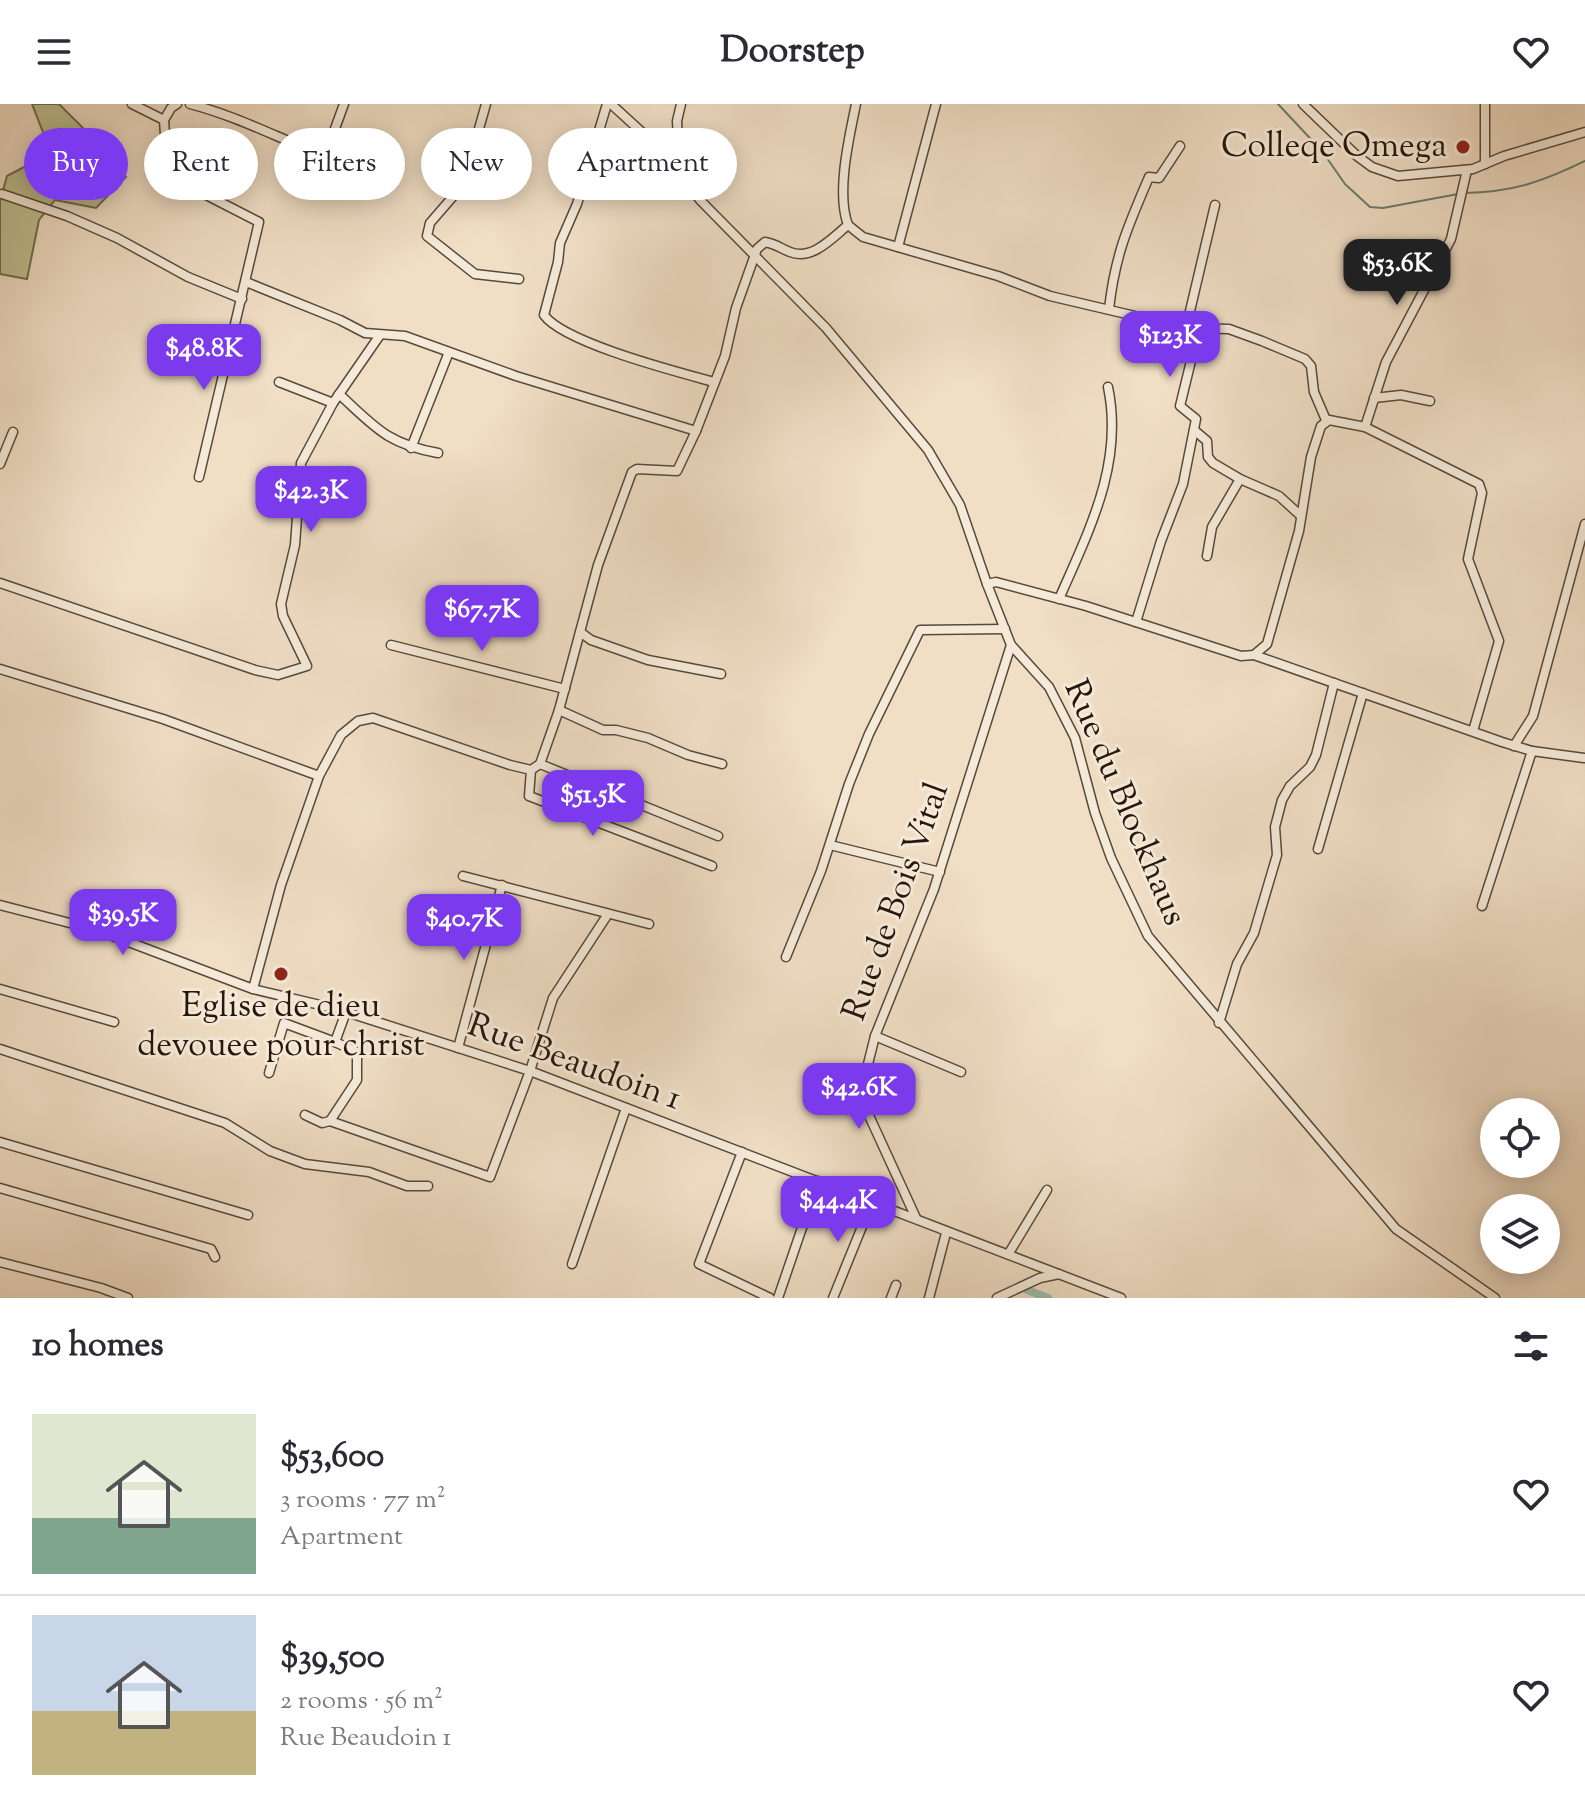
<!DOCTYPE html>
<meta charset="utf-8">
<style>
:root{--surface:#fff;--page:#f2f2f3;--text:#2b2b33;--muted:#7c7c81;--line:#e1e1e2;--accent:#7c3aed}
body{margin:0;font-family:"Sorts Mill Goudy",serif;background:var(--page);color:var(--text);height:100vh;display:flex;flex-direction:column;font-size:30px;white-space:nowrap}
*{box-sizing:border-box;margin:0}
p{font-size:26px;color:var(--muted)}
.icon{flex:none;width:44px;height:44px;fill:none;stroke:currentColor;stroke-width:2;stroke-linecap:round;stroke-linejoin:round}
.map{position:relative;height:1194px;overflow:hidden}
.drawer{display:flex;flex-direction:column;background:var(--surface);flex:1}
.drawer>*{flex:none}
.hud{position:absolute;left:24px;top:24px;width:800px;height:72px;display:flex;gap:16px}
.tools{position:absolute;left:1480px;top:994px;display:grid;gap:16px}
.tools a{display:grid;place-items:center;width:80px;height:80px;border-radius:50%;background:var(--surface);box-shadow:0 4px 20px #0003;font-size:40px}
.price{position:absolute;translate:-50% -68px;padding:0 18px;border-radius:16px;background:var(--accent);color:#fff;font-size:26px;line-height:52px;filter:drop-shadow(0 2px 4px #0008)}
.price::after{content:'';position:absolute;left:50%;top:48px;width:24px;height:18px;margin-left:-12px;background:inherit;clip-path:polygon(0 0,100% 0,50% 100%)}
.price.on{background:#222;color:#fff}
ul{padding:0;list-style:none}
li{display:flex;align-items:center;gap:24px;height:200px;padding:0 32px}
li+li{border-top:2px solid var(--line)}
li span{display:grid;place-items:center;flex:none;width:224px;height:160px;border-radius:0px;color:#555}
li>.icon{margin-inline-start:auto}
span .icon{width:96px;height:96px;fill:#fffc;stroke-width:1}
li b{font-size:34px}
h2{display:flex;justify-content:space-between;align-items:center;height:96px;padding:0 32px;font-size:34px}
.chip{padding:0 28px;border-radius:36px;background:var(--surface);box-shadow:0 4px 20px #0003;font-size:28px;line-height:72px}
.chip.on{background:var(--accent);color:#fff}
header{display:flex;justify-content:space-between;align-items:center;height:104px;padding:0 32px;background:var(--surface);font-size:36px;font-weight:800}
.map>svg:first-child{display:block}
.green{fill:#bec091;stroke:#726c4e;stroke-width:2}
.lines{fill:none;stroke-linecap:round;stroke-linejoin:round}
.stream{stroke:#6c7b6e;stroke-width:2}
.canal{stroke:#9bbdaf;stroke-width:8}
.minor-casing{stroke:#58493a;stroke-width:11}
.minor{stroke:#f5ead9;stroke-width:8}
.poi-dot{fill:#8f2418;stroke:#f5ead9;stroke-width:3}
.labels{text-anchor:middle;dominant-baseline:central;stroke-width:6;stroke-linejoin:round;paint-order:stroke}
.poi-label{font-size:34px;fill:#26170c;stroke:#f5ead9;text-anchor:end}
.street-label{font-size:34px;fill:#26170c;stroke:#f5ead9}
</style>
<header><svg class="icon" aria-label="menu" viewBox="0 0 24 24"><path d="M4 6h16M4 12h16M4 18h16"/></svg>Doorstep<svg class="icon" aria-label="heart" viewBox="0 0 24 24"><path d="M12 20l-8-8c-3-5 5-10 8-4 3-6 11-1 8 4z"/></svg></header>
<div class="map">
<svg width="1585" height="1194" viewBox="0 0 1585 1194">
<rect width="100%" height="100%" fill="#f0dec5"/>
<filter id="stains"><feTurbulence type="fractalNoise" baseFrequency=".0025" numOctaves="4"/><feColorMatrix values="0 0 0 0 .2 0 0 0 0 .09 0 0 0 0 .02 0 0 0 .5 -.17"/></filter>
<radialGradient id="worn" r=".72"><stop offset=".6" stop-color="#630" stop-opacity="0"/><stop offset="1" stop-color="#630" stop-opacity=".3"/></radialGradient>
<!-- green -->
<path class="green" d="M32 0H59L104 45 126 73 96 104 55 96 39 116 27 175 0 170V97L7 72 51 49Z"/>
<g class="lines">
<!-- stream -->
<g class="stream">
<path d="M1278 0 1322 47 1345 80 1370 103 1383 104 1458 90"/>
<path d="M1464 89C1513 88 1542 78 1585 57"/>
</g>
<!-- canal -->
<path class="canal" d="M1027 1186 1048 1194"/>
<!-- minor casing -->
<g class="minor-casing">
<g id="minor">
<path d="M132 0 164 16 166 45 177 76 259 118 199 373"/>
<path d="M190 0C237 12 280 35 325 52L344 0"/>
<path d="M486 0 463 81 430 119 427 132 475 170 519 175"/>
<path d="M607 0 577 100 560 139 558 158 544 211C564 239 678 268 714 278"/>
<path d="M611 0 657 42 701 97 826 224 928 346 960 401 987 480 1011 541 1049 583 1075 634 1095 709 1111 754 1148 832 1396 1125 1495 1194"/>
<path d="M1303 0 1357 52 1372 63 1398 72 1473 65 1504 52 1585 28"/>
<path d="M1485 0V60"/>
<path d="M164 16 171 4 177 0"/>
<path d="M662 48 678 34 677 17 681 0"/>
<path d="M2 90 67 112 117 134 188 173 242 195"/>
<path d="M848 121 863 133 998 172 1050 192 1186 224 1229 225 1262 237 1305 255 1311 262 1314 288 1326 316"/>
<path d="M848 121C836 89 849 34 856 0"/>
<path d="M898 143 936 0"/>
<path d="M246 178 340 216 365 229 405 232 516 272 696 327"/>
<path d="M1109 205C1115 151 1128 122 1149 73L1159 74 1180 42"/>
<path d="M1186 224 1215 101"/>
<path d="M279 278 333 299"/>
<path d="M339 290C375 323 387 340 438 349"/>
<path d="M1374 294 1401 291 1430 297"/>
<path d="M1365 323 1386 258 1451 135 1467 66"/>
<path d="M1194 326 1207 337 1208 353 1213 359 1240 375 1279 392 1301 412"/>
<path d="M411 344 449 248"/>
<path d="M0 360 13 328"/>
<path d="M1207 452 1212 423 1240 375"/>
<path d="M0 479 255 566 278 571 307 562 283 512 281 500 295 441 301 359 333 299 380 231"/>
<path d="M987 480 996 478 1086 502 1241 552 1254 551 1267 540 1299 427 1311 353 1321 322 1329 316 1365 323 1479 380 1482 389 1468 455 1499 537 1473 627"/>
<path d="M1059 495C1089 426 1124 360 1108 283"/>
<path d="M1136 518 1161 437 1183 380 1196 315 1180 302 1199 224"/>
<path d="M580 528 591 536 648 556 721 570"/>
<path d="M391 541 565 585"/>
<path d="M1254 551 1502 638 1532 647 1584 654"/>
<path d="M0 565 163 615 319 672"/>
<path d="M559 606 603 626H616L648 634 688 651 722 660"/>
<path d="M1514 642 1533 612 1585 420"/>
<path d="M540 660 718 732"/>
<path d="M531 666 529 692 712 762"/>
<path d="M830 741 940 768"/>
<path d="M1318 745 1363 589"/>
<path d="M463 772 649 820"/>
<path d="M0 801 97 826 253 885 337 905 530 967 1121 1194"/>
<path d="M1482 802 1532 647"/>
<path d="M786 853 821 767 849 680 869 630 920 526 1005 525"/>
<path d="M0 885 114 918"/>
<path d="M253 885 281 781 319 672 341 631 358 617 373 614 510 661 531 666 540 660 559 606 598 461 632 368 637 365 677 367 696 327 725 252 736 204 757 145 765 138C776 140 780 144 790 148 812 157 832 134 848 121"/>
<path d="M1219 919 1237 860 1254 829 1277 751 1275 723 1282 696 1290 682 1310 663 1316 651 1334 579"/>
<path d="M875 932 961 968"/>
<path d="M458 944 502 781"/>
<path d="M0 945 225 1019 270 1047 305 1060 369 1068 407 1082H428"/>
<path d="M269 969 284 919 335 938"/>
<path d="M305 1011 322 1019 330 1017 357 976V948L335 938 346 908"/>
<path d="M330 1017 490 1073 530 967 553 894 608 810"/>
<path d="M0 1038 248 1111"/>
<path d="M742 1048 699 1160 770 1194"/>
<path d="M0 1084 211 1145 215 1153"/>
<path d="M916 1114 860 992 875 932 934 785 1011 541"/>
<path d="M1009 1149 1047 1086"/>
<path d="M0 1158 101 1184 128 1194"/>
<path d="M572 1160 626 1004"/>
<path d="M778 1194 818 1077"/>
<path d="M833 1194 872 1098"/>
<path d="M891 1194 896 1181"/>
<path d="M929 1194 946 1129"/>
<path d="M997 1194 1040 1174 1059 1170"/>
</g>
</g>
<!-- minor -->
<use href="#minor" class="minor"/>
</g>
<!-- markers -->
<g class="poi-dot">
<circle cx="1463" cy="43" r="8"/>
<circle cx="281" cy="870" r="8"/>
</g>
<g class="labels">
<!-- poi labels -->
<g class="poi-label">
<text x="1447" y="43">Colleqe Omega</text>
<text x="281" y="903" text-anchor="middle">Eglise de dieu<tspan x="281" dy="39">devouee pour christ</tspan></text>
</g>
<!-- street labels -->
<g class="street-label">
<text transform="translate(1124 699) rotate(67)">Rue du Blockhaus</text>
<text transform="translate(897 798) rotate(-70)">Rue de Bois Vital</text>
<text transform="translate(574 959) rotate(20)">Rue Beaudoin 1</text>
</g>
</g>
<rect width="100%" height="100%" filter="url(#stains)"/>
<rect width="100%" height="100%" fill="url(#worn)"/>
</svg>
<div class="tools">
<a><svg class="icon" aria-label="locate" viewBox="0 0 24 24"><circle cx="12" cy="12" r="6"/><path d="M12 2v4M12 18v4M2 12h4M18 12h4"/></svg></a>
<a><svg class="icon" aria-label="layers" viewBox="0 0 24 24"><path d="M12 4l9 5-9 5-9-5zM3 14l9 5 9-5"/></svg></a>
</div>
<b class="price on" style="left:1397px;top:203px">$53.6K</b>
<b class="price" style="left:1170px;top:275px">$123K</b>
<b class="price" style="left:204px;top:288px">$48.8K</b>
<b class="price" style="left:311px;top:430px">$42.3K</b>
<b class="price" style="left:482px;top:549px">$67.7K</b>
<b class="price" style="left:593px;top:734px">$51.5K</b>
<b class="price" style="left:123px;top:853px">$39.5K</b>
<b class="price" style="left:464px;top:858px">$40.7K</b>
<b class="price" style="left:859px;top:1027px">$42.6K</b>
<b class="price" style="left:838px;top:1140px">$44.4K</b>
<div class="hud">
<a class="chip on">Buy</a>
<a class="chip">Rent</a>
<a class="chip">Filters</a>
<a class="chip">New</a>
<a class="chip">Apartment</a>
</div>
</div>
<section class="drawer">
<h2>10 homes<svg class="icon" aria-label="filters" viewBox="0 0 24 24"><path d="M4 7h16M4 17h16"/><circle cx="9" cy="7" r="2"/><circle cx="15" cy="17" r="2"/></svg></h2>
<ul>
<li><span style="background:linear-gradient(#dfe7d0 65%,#7fa58c 0)"><svg class="icon" aria-label="home" viewBox="0 0 24 24"><path d="M3 11l9-7 9 7M6 9v11h12V9"/></svg></span><div><b>$53,600</b><p>3 rooms · 77 m²</p><p>Apartment</p></div><svg class="icon" aria-label="heart" viewBox="0 0 24 24"><path d="M12 20l-8-8c-3-5 5-10 8-4 3-6 11-1 8 4z"/></svg></li>
<li><span style="background:linear-gradient(#c9d6e8 60%,#c2b280 0)"><svg class="icon" aria-label="home" viewBox="0 0 24 24"><path d="M3 11l9-7 9 7M6 9v11h12V9"/></svg></span><div><b>$39,500</b><p>2 rooms · 56 m²</p><p>Rue Beaudoin 1</p></div><svg class="icon" aria-label="heart" viewBox="0 0 24 24"><path d="M12 20l-8-8c-3-5 5-10 8-4 3-6 11-1 8 4z"/></svg></li>
</ul>
</section>
